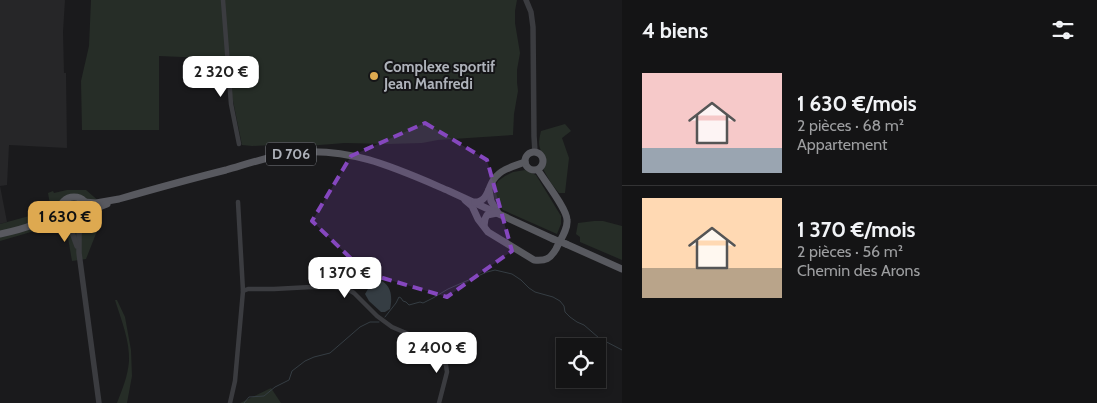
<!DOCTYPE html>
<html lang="fr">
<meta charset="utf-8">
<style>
:root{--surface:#141415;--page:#1d1d1e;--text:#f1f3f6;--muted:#9d9ea0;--line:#333334;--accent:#dea950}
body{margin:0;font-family:Cabin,sans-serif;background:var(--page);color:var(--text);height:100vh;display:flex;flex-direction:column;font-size:19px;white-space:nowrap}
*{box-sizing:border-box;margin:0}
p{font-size:16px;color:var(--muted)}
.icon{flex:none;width:28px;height:28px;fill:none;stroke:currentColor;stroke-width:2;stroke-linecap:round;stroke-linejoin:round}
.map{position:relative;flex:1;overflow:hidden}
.sheet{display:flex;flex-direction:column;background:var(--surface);width:475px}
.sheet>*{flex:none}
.buttons{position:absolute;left:556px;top:338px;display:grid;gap:10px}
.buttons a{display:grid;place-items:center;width:50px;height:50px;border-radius:0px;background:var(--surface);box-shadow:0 2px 8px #0003,0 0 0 1px var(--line);font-size:25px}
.price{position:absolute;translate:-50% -42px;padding:0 11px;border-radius:10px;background:#fff;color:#222;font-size:16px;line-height:32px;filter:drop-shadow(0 1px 2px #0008)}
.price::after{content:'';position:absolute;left:50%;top:30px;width:15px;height:11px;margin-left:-8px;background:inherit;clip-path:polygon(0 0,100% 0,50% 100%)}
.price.active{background:var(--accent);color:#111}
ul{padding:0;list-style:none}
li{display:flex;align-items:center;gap:15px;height:125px;padding:0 20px}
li+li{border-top:1px solid var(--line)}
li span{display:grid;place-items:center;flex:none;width:140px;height:100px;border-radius:0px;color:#555}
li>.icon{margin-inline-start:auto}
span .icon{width:60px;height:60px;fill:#fffc;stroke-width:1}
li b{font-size:21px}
h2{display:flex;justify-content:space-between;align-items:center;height:60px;padding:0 20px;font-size:21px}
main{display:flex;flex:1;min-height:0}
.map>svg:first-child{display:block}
.built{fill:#262628}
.green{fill:#262d27}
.water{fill:#353d43}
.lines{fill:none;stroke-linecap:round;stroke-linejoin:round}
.stream{stroke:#353d43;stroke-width:1}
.minor{stroke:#3b3c40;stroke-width:4.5}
.tertiary{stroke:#3b3c40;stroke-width:5.5}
.primary{stroke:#58595f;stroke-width:7}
.primary-bridge{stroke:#58595f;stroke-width:7}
.marked{fill:#8547be;fill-opacity:0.2;stroke:#8547be;stroke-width:4;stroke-dasharray:10 6;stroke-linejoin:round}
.poi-dot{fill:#dea950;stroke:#151517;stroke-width:2}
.labels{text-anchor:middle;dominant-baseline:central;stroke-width:4;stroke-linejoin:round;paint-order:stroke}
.shield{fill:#151517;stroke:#808389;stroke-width:1}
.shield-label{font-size:14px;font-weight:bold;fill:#aeb2ba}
.poi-label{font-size:15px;font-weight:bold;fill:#aeb2ba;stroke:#151517;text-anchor:start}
</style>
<main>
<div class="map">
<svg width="622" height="403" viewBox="0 0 622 403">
<rect width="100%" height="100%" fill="#1a1a1c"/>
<!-- built -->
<path class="built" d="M0 0H65L63 32 64 73H66L67 148 9 145 7 185 0 186 7 222 0 224Z"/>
<!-- green -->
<g class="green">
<path d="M91 0H517L515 11V23L520 53 517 70V82L518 91 514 114 513 135 438 140 422 143 389 144 345 143 307 146 271 145 252 146 242 145 232 96 229 59 159 56V130H82L81 81 89 46Z"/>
<path d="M565 124 571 131 562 138 569 158 565 193H559L551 183 543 169 545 158C538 147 538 143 541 131Z"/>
<path d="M525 170 536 175 561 216V224L557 234 503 210 495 200 493 190 498 181 505 176 513 172Z"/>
<path d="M67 190H86L101 203V221L86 259 72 261 68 238 61 230 54 228 31 232 0 241V224L51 210 48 193 53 191 54 193Z"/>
<path d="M594 221H603L622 226V260L580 242V237L576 234 578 223Z"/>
<path d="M115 300H117L125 317 131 350 132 376 127 403H117C122 390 128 376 129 361 130 341 121 319 115 300Z"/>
<path d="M271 388 281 403H240Z"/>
</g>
<!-- water -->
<path class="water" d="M376 279C391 282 393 296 390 309L385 312H381L369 301 365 294 368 289Z"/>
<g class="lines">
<!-- stream -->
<g class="stream">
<path d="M385 317 396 303 399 297 401 298 403 301 406 302 409 305 420 302 423 303 433 298 448 289 487 272 495 270 512 274 521 280 529 288 535 292 553 297 560 301 564 306 565 312 570 317 577 322 584 325 599 338 622 350"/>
<path d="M244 403 249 397 264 396 275 387 289 380 292 371 305 361 314 357 330 353 360 327 370 322H379"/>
</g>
<!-- minor -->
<g class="minor">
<path d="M223 0 231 104 239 144"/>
<path d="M243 291 248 289H274L311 287H334L349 290 354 293 377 316 392 327 432 344 434 347 437 354 446 365 447 372 439 403"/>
<path d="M230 403 235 381 243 291 238 202"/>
</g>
<!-- tertiary -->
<g class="tertiary">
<path d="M526 0 531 12 533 27 534 136 535 152"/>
<path d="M80 226 79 235V253L99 403"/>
<path d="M70 227 77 246"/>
</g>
<!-- primary -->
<g class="primary">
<circle cx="534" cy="161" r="9"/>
<path d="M489 190 491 201 498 213"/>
<circle cx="74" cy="212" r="15"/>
<path d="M465 200 472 206 478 219 488 232 534 260C546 261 550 259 556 249 560 240 568 230 567 220 567 209 544 180 538 170"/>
<path d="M84 202 96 203 119 199C154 189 190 179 226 170 247 164 270 156 292 153 350 146 398 169 449 191 484 207 519 223 553 239"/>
<path d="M475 202C488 202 488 187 494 179 501 169 514 166 525 162"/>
<path d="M88 213 94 209 107 204"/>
<path d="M484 226 485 219 487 215 497 213"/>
<path d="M0 234C20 230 42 224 59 211"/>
<path d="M566 244 622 269"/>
</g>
<!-- primary-bridge -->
<path class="primary-bridge" d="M553 239 566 244"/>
</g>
<!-- marked area -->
<path class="marked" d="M425 123 487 160 512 251 447 297 366 273 312 221 351 156Z"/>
<!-- markers -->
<circle class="poi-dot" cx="374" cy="76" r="5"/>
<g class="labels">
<!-- shield labels -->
<rect class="shield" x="266" y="142.5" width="50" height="23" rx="4"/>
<g class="shield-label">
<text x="291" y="154">D 706</text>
</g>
<!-- poi labels -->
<g class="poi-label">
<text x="384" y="67">Complexe sportif<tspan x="384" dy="17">Jean Manfredi</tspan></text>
</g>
</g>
</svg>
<div class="buttons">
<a><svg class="icon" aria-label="locate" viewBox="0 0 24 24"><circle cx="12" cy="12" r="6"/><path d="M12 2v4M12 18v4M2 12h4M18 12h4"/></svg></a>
</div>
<b class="price" style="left:221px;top:98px">2 320 €</b>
<b class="price active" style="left:65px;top:243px">1 630 €</b>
<b class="price" style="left:345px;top:299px">1 370 €</b>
<b class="price" style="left:437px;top:374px">2 400 €</b>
</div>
<section class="sheet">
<h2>4 biens<svg class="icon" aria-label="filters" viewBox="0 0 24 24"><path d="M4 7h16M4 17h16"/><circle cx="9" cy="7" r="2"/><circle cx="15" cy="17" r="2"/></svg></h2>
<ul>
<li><span style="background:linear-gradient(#f6c9c9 75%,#9aa5b1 0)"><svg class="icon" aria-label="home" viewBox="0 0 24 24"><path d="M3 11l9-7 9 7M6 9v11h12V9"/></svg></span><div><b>1 630 €/mois</b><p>2 pièces · 68 m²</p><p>Appartement</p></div></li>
<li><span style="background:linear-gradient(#ffd9b3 70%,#b9a48a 0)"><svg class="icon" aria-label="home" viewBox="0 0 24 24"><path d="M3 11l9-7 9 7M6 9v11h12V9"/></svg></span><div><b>1 370 €/mois</b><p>2 pièces · 56 m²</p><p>Chemin des Arons</p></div></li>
</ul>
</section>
</main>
